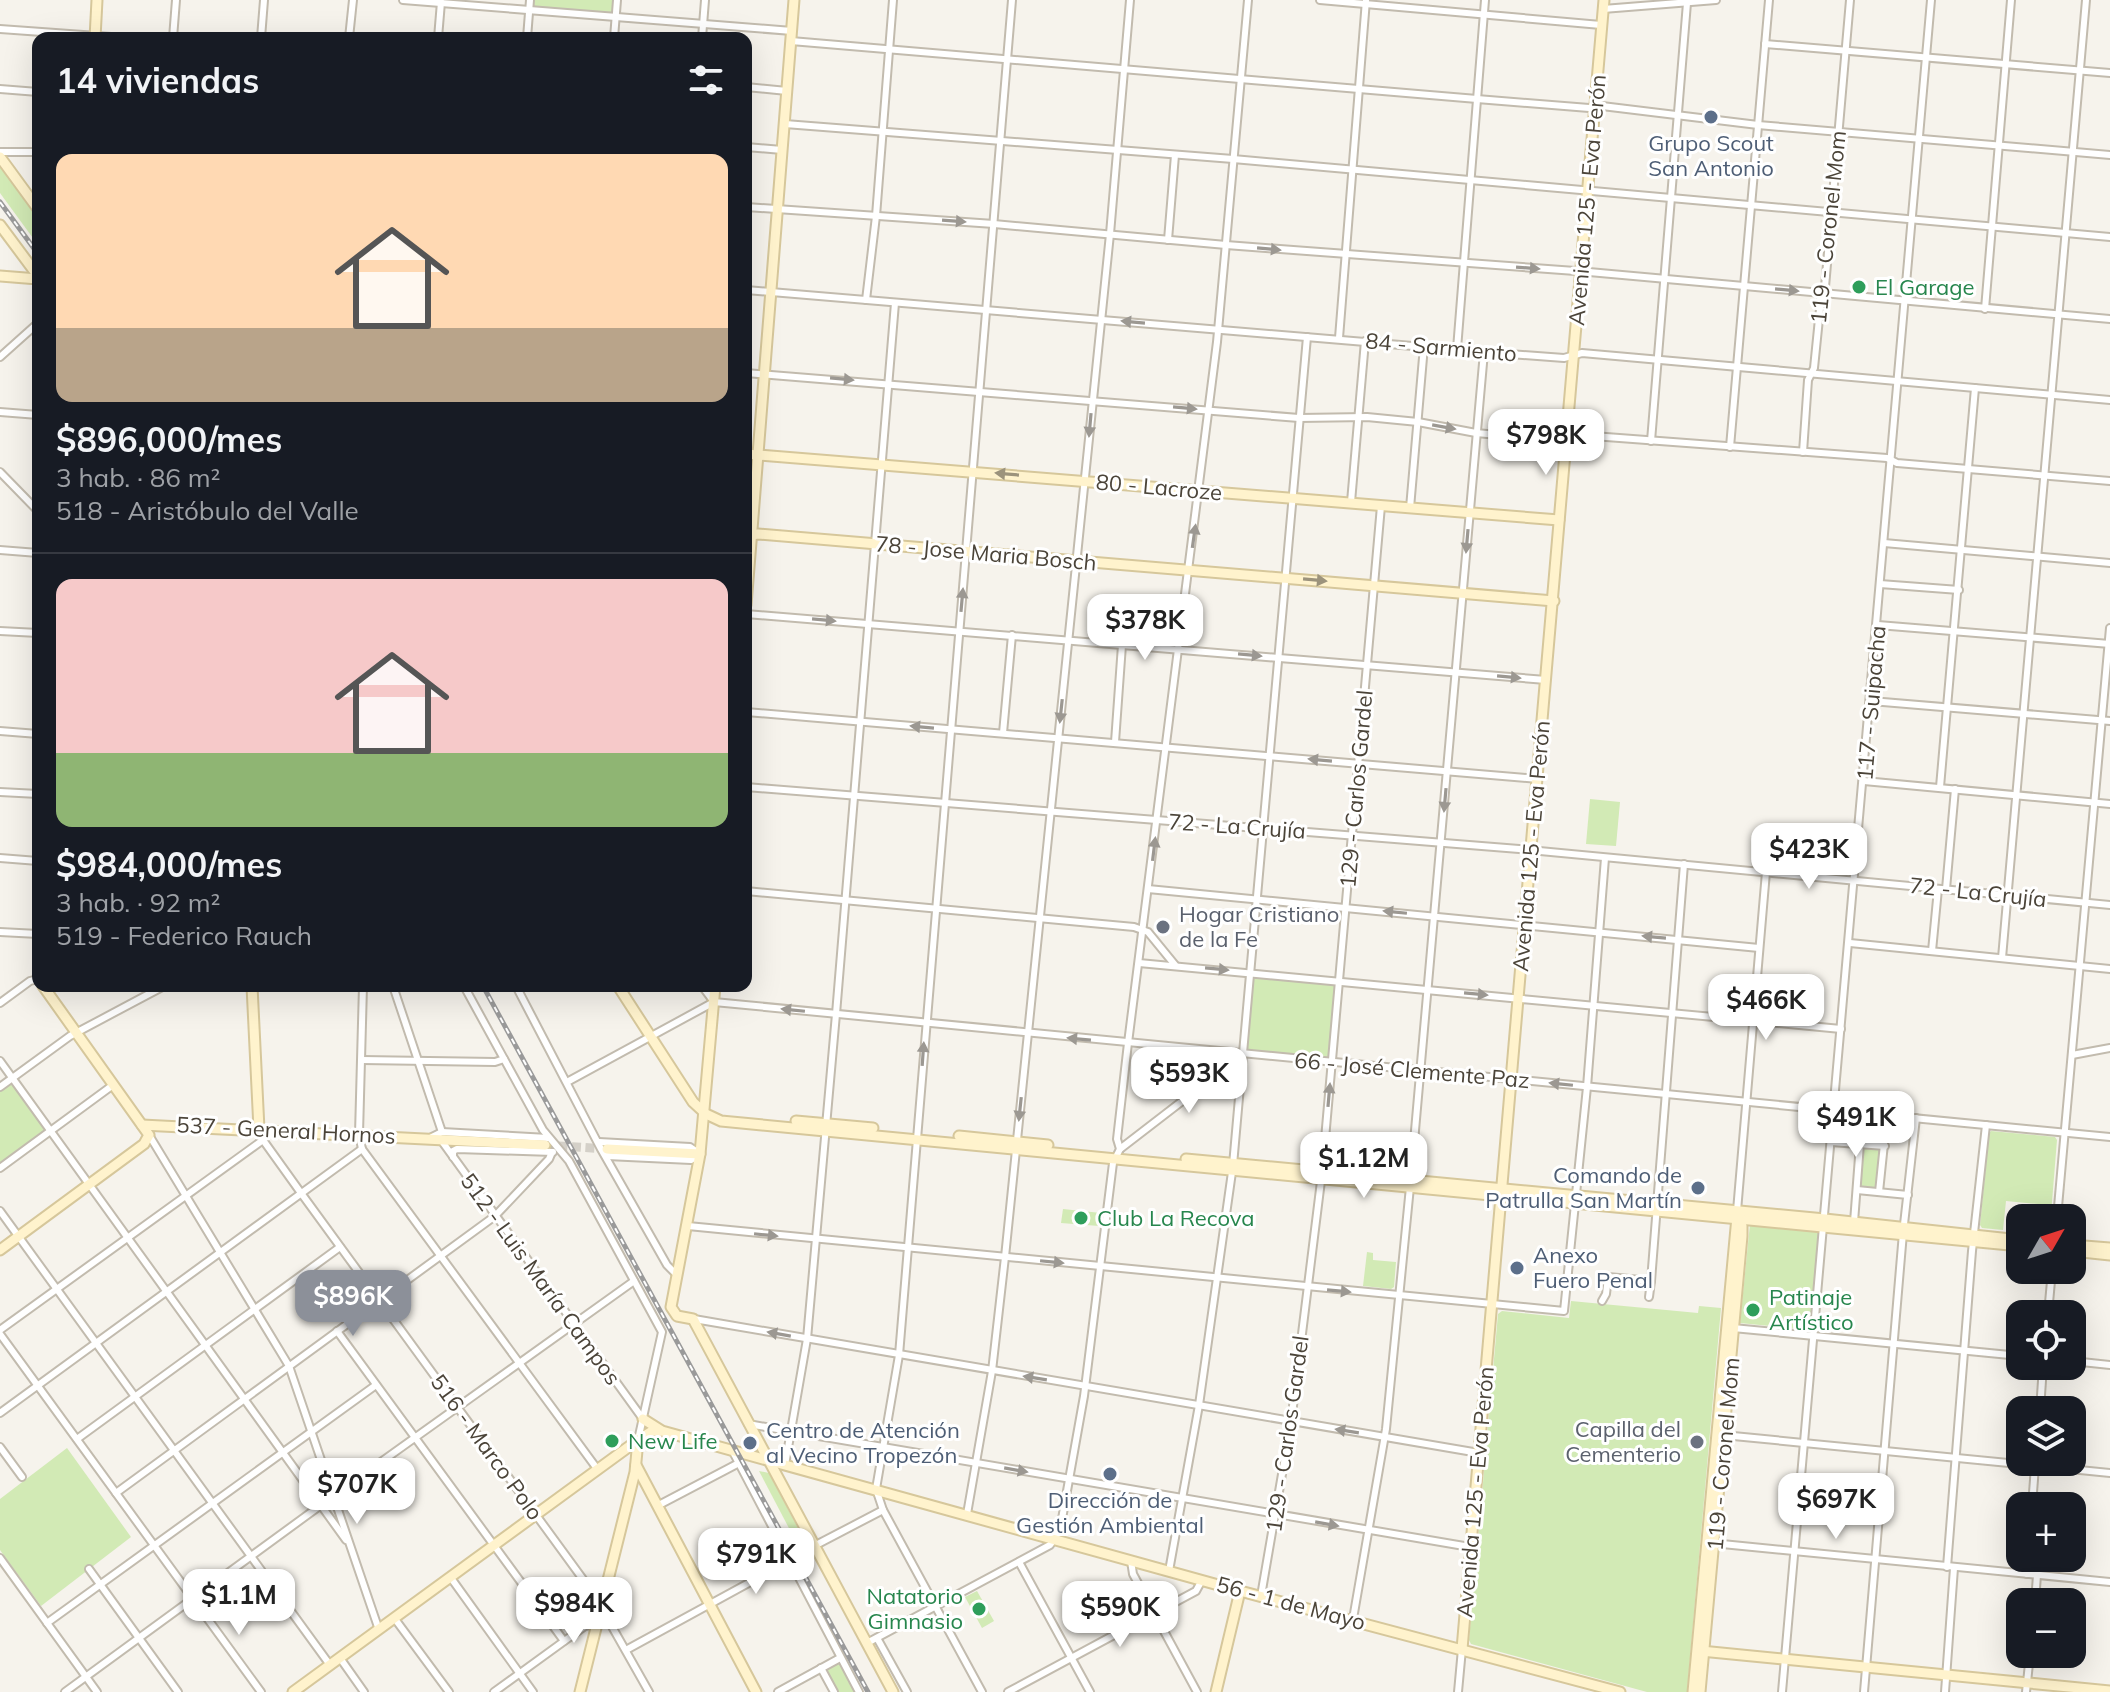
<!DOCTYPE html>
<html lang="es">
<meta charset="utf-8">
<style>
:root{--surface:#171b24;--page:#242831;--text:#f1f3f6;--muted:#9ea1a6;--line:#363941;--accent:#8c9099}
body{margin:0;font-family:Mulish,sans-serif;background:var(--page);color:var(--text);height:100vh;display:flex;flex-direction:column;font-size:30px;white-space:nowrap}
*{box-sizing:border-box;margin:0}
p{font-size:26px;color:var(--muted)}
.icon{flex:none;width:44px;height:44px;fill:none;stroke:currentColor;stroke-width:2;stroke-linecap:round;stroke-linejoin:round}
.map{position:relative;flex:1;overflow:hidden}
.details{position:absolute;left:32px;top:32px;width:720px;height:960px;display:flex;flex-direction:column;background:var(--surface);border-radius:16px;box-shadow:0 8px 32px #0002}
.details>*{flex:none}
.needle{width:52px;rotate:51deg}
.tools{position:absolute;left:2006px;top:1204px;display:grid;gap:16px}
.tools a{display:grid;place-items:center;width:80px;height:80px;border-radius:16px;background:var(--surface);box-shadow:0 8px 32px #0002;font-size:40px}
.price{position:absolute;translate:-50% -68px;padding:0 18px;border-radius:16px;background:#fff;color:#222;font-size:26px;line-height:52px;filter:drop-shadow(0 2px 4px #0008)}
.price::after{content:'';position:absolute;left:50%;top:48px;width:24px;height:18px;margin-left:-12px;background:inherit;clip-path:polygon(0 0,100% 0,50% 100%)}
.price.selected{background:var(--accent);color:#fff}
ul{padding:0;list-style:none}
li{display:grid;align-content:center;gap:16px;height:424px;padding:0 24px}
li+li{border-top:2px solid var(--line)}
li span{display:grid;place-items:center;height:248px;border-radius:16px;color:#555}
li>.icon{margin-inline-start:auto}
span .icon{width:144px;height:144px;fill:#fffc;stroke-width:1}
li b{font-size:34px}
h2{display:flex;justify-content:space-between;align-items:center;height:96px;padding:0 24px;font-size:34px}
.map>svg:first-child{display:block}
.green{fill:#d2eab5}
.lines{fill:none;stroke-linecap:round;stroke-linejoin:round}
.secondary-tunnel{stroke:#d4d0c8;stroke-width:9;stroke-dasharray:9 4.5;stroke-linecap:butt}
.street-casing{stroke:#c2bbae;stroke-width:10}
.secondary-casing{stroke:#d6c79b;stroke-width:13}
.street{stroke:#fff;stroke-width:6}
.secondary{stroke:#fff3cd;stroke-width:9}
.rail-casing{stroke:#9a9a9a;stroke-width:5}
.rail{stroke:#fff;stroke-width:2;stroke-dasharray:6;stroke-linecap:butt}
.oneway{fill:#9c9892}
.oneway2{fill:#9c937c}
.service-dot{fill:#5c6f8a;stroke:#fff;stroke-width:3}
.leisure-dot{fill:#2e9e5b;stroke:#fff;stroke-width:3}
.worship-dot{fill:#6b7280;stroke:#fff;stroke-width:3}
.labels{text-anchor:middle;dominant-baseline:central;stroke-width:6;stroke-linejoin:round;paint-order:stroke}
.service-label{font-size:22px;fill:#4e5e75;stroke:#fff}
.street-label{font-size:22px;fill:#4b4439;stroke:#fff}
.leisure-label{font-size:22px;fill:#27864d;stroke:#fff;text-anchor:start}
.worship-label{font-size:22px;fill:#5b616d;stroke:#fff;text-anchor:start}
</style>
<div class="map">
<svg width="2110" height="1692" viewBox="0 0 2110 1692">
<rect width="100%" height="100%" fill="#f6f3ec"/>
<!-- green -->
<g class="green">
<path d="M532 0H615L614 14 532 8Z"/>
<path d="M0 165 38 217V245L0 193Z"/>
<path d="M1590 799 1620 802 1616 846 1586 844Z"/>
<path d="M1249 973 1338 981 1331 1063 1242 1055Z"/>
<path d="M10 1082 46 1131 0 1164V1089Z"/>
<path d="M1991 1131 2055 1137 2057 1140 2051 1214 2038 1213V1204L2006 1201 2003 1230 1982 1228 1980 1225 1989 1133Z"/>
<path d="M1864 1147 1881 1149 1877 1190 1860 1188Z"/>
<path d="M1063 1209 1101 1213 1099 1226 1061 1223Z"/>
<path d="M1750 1224 1819 1231 1810 1330 1740 1323Z"/>
<path d="M1367 1252 1373 1253V1260L1396 1262 1394 1287 1391 1289 1363 1286Z"/>
<path d="M1571 1301 1698 1313 1699 1306 1721 1308 1687 1692H1647L1471 1644 1469 1640 1498 1314 1502 1311 1569 1318Z"/>
<path d="M67 1448 131 1537 41 1606 0 1550V1499Z"/>
<path d="M759 1471 769 1473 809 1549 802 1553Z"/>
<path d="M977 1591 994 1621 982 1628 965 1597Z"/>
<path d="M838 1662 841 1663 858 1692H837L826 1671Z"/>
</g>
<g class="lines">
<!-- secondary-tunnel -->
<path class="secondary-tunnel" d="M545 1145 607 1149"/>
<!-- street casing -->
<g class="street-casing">
<g id="street">
<path d="M403 0 792 31"/>
<path d="M1320 0 1601 25"/>
<path d="M1603 9 1716 0"/>
<path d="M0 29 125 38"/>
<path d="M173 38 176 0"/>
<path d="M261 38 264 0"/>
<path d="M349 38 353 0"/>
<path d="M438 38 441 2"/>
<path d="M527 38 530 0"/>
<path d="M614 38 617 0"/>
<path d="M702 38 705 0"/>
<path d="M791 41 1477 99 1589 108 1602 106 1758 125 2110 155"/>
<path d="M1765 44 2110 73"/>
<path d="M746 87 787 91"/>
<path d="M0 89 38 92"/>
<path d="M785 124 1233 159 2110 237"/>
<path d="M746 147 782 150"/>
<path d="M0 152H38"/>
<path d="M746 207 994 224 1226 245 1589 272 2110 319"/>
<path d="M1168 240 1175 155"/>
<path d="M746 290 1484 352 1564 358 1582 353 2110 400"/>
<path d="M866 300 876 216 893 0"/>
<path d="M1985 309 2011 0"/>
<path d="M1339 338 1366 0"/>
<path d="M1457 349 1485 0"/>
<path d="M0 357 38 323"/>
<path d="M746 373 1299 418 1367 417 1418 422 1476 433 1566 441"/>
<path d="M0 412 38 415"/>
<path d="M1566 434 1887 458 1897 463 2110 481"/>
<path d="M1651 441 1687 3"/>
<path d="M1730 447 1769 0"/>
<path d="M1803 452 1808 380 1814 368 1821 299 1825 287 1850 0"/>
<path d="M0 472 38 511"/>
<path d="M1351 502 1365 341"/>
<path d="M1410 508 1424 346"/>
<path d="M1884 543 2110 563"/>
<path d="M0 550 38 553"/>
<path d="M1880 584 1959 590"/>
<path d="M746 614 1546 680"/>
<path d="M1878 625 2110 644"/>
<path d="M0 631 38 633"/>
<path d="M1871 701 2110 721"/>
<path d="M746 712 1538 779"/>
<path d="M0 731 38 734"/>
<path d="M1003 733 1012 635"/>
<path d="M1115 742 1122 645"/>
<path d="M1864 781 2110 804"/>
<path d="M746 787 1519 849 2110 905"/>
<path d="M1940 787 1975 388"/>
<path d="M0 792 38 794"/>
<path d="M0 858 38 861"/>
<path d="M1148 889 1759 948"/>
<path d="M1946 889 1955 789"/>
<path d="M746 891 1134 927 1148 932 1175 965"/>
<path d="M0 932 38 934"/>
<path d="M1850 943 2110 969"/>
<path d="M1932 951 1938 889"/>
<path d="M2002 958 2086 0"/>
<path d="M1139 963 1841 1029"/>
<path d="M363 986 359 1134 362 1149 598 1470"/>
<path d="M393 986 442 1132"/>
<path d="M464 986 543 1130 569 1161 662 1332 638 1440"/>
<path d="M516 986 601 1149 667 1265 676 1274"/>
<path d="M702 986 714 1002"/>
<path d="M714 1002 2110 1137"/>
<path d="M0 1003 30 981 38 979"/>
<path d="M2072 1055 2110 1048"/>
<path d="M362 1060 495 1062 504 1059"/>
<path d="M0 1061 346 1540"/>
<path d="M567 1082 714 1002"/>
<path d="M0 1087 70 1036 164 986"/>
<path d="M259 1129 263 1140 301 1193 593 1593 649 1692"/>
<path d="M149 1135 289 1366 379 1630"/>
<path d="M430 1138 442 1132 548 1138"/>
<path d="M441 1140 643 1419"/>
<path d="M599 1142 690 1147 700 1154 691 1160 607 1156"/>
<path d="M1831 1142 1885 1146"/>
<path d="M1120 1149 1242 1055"/>
<path d="M453 1157V1151L457 1149 553 1152"/>
<path d="M0 1168 113 1085"/>
<path d="M1857 1190 1908 1195"/>
<path d="M1879 1192 1887 1115"/>
<path d="M0 1211 330 1665"/>
<path d="M1737 1211 1766 872"/>
<path d="M2057 1218 2110 628"/>
<path d="M1854 1222 1860 1144"/>
<path d="M688 1226 1564 1311 1587 1087 1605 858"/>
<path d="M1649 1297 1651 1281"/>
<path d="M1602 1301 1606 1294 1608 1277 1651 1281 1684 864"/>
<path d="M2048 1314 2052 1270"/>
<path d="M694 1319 1479 1453"/>
<path d="M1733 1328 2020 1356"/>
<path d="M0 1330 263 1140"/>
<path d="M337 1331 564 1641"/>
<path d="M0 1334 261 1692"/>
<path d="M2072 1361 2110 1365"/>
<path d="M2040 1410 2043 1366"/>
<path d="M0 1413 362 1149"/>
<path d="M748 1424 1470 1547"/>
<path d="M1723 1435 2110 1473"/>
<path d="M77 1439 340 1247"/>
<path d="M0 1447 22 1477"/>
<path d="M732 1450 859 1692"/>
<path d="M785 1465 807 1339 836 1014 895 303"/>
<path d="M116 1493 495 1216 549 1159 552 1152"/>
<path d="M657 1506 737 1464"/>
<path d="M2032 1506 2035 1466"/>
<path d="M967 1514 992 1371 1005 1257 1110 234 1130 0"/>
<path d="M1712 1543 2110 1582"/>
<path d="M814 1546 883 1510"/>
<path d="M0 1558 97 1692"/>
<path d="M1131 1561 1133 1574 1197 1692"/>
<path d="M1019 1562 1090 1692"/>
<path d="M1947 1567 1972 1251 1986 1125"/>
<path d="M89 1569 178 1692"/>
<path d="M1169 1571 1199 1405 1233 1165 1307 337"/>
<path d="M2027 1574 2028 1558"/>
<path d="M451 1578 533 1692"/>
<path d="M1261 1596 1291 1422 1322 1173 1381 506"/>
<path d="M2035 1602 2037 1575"/>
<path d="M395 1619 449 1692"/>
<path d="M1353 1619 1386 1429 1410 1187 1484 352"/>
<path d="M47 1623 376 1385"/>
<path d="M877 1638 907 1692"/>
<path d="M867 1643 1050 1545 1060 1530 1084 1396 1113 1163 1120 1149 1117 1139 1128 1043 1217 342 1248 0"/>
<path d="M626 1650 789 1561"/>
<path d="M340 1658 364 1692"/>
<path d="M821 1668 834 1692"/>
<path d="M65 1692 332 1497 634 1281"/>
<path d="M494 1692 585 1626 611 1621"/>
<path d="M778 1692 840 1658"/>
<path d="M982 1692 883 1510 876 1489 899 1355 1012 0"/>
<path d="M1008 1692 1196 1591 1202 1580"/>
<path d="M1458 1692 1462 1649"/>
<path d="M1782 1692 1931 0"/>
<path d="M1864 1692 1903 1233 1916 1118"/>
<path d="M1945 1692 1954 1568"/>
<path d="M2026 1692 2030 1654"/>
</g>
</g>
<!-- secondary casing -->
<g class="secondary-casing">
<g id="secondary">
<path d="M95 38 97 0"/>
<path d="M0 157 38 209"/>
<path d="M0 225 38 276"/>
<path d="M0 276 38 279"/>
<path d="M746 454 1559 520"/>
<path d="M746 536 758 534 1554 601"/>
<path d="M746 605 794 0"/>
<path d="M252 986 259 1129"/>
<path d="M618 986 693 1102 706 1114 721 1121 2020 1246"/>
<path d="M715 986 700 1154 671 1307 677 1316 693 1319 893 1692"/>
<path d="M796 1121 873 1128"/>
<path d="M142 1125 545 1145"/>
<path d="M959 1136 1048 1145"/>
<path d="M607 1149 700 1154"/>
<path d="M1186 1159 1825 1219 2020 1240"/>
<path d="M2072 1245 2110 1248"/>
<path d="M0 1250 144 1144 149 1135 43 986"/>
<path d="M2072 1251 2110 1255"/>
<path d="M643 1419 662 1431 1240 1591 1620 1692"/>
<path d="M636 1465 756 1692"/>
<path d="M1462 1649 1604 0"/>
<path d="M1701 1651 2110 1691"/>
<path d="M293 1692 638 1440 652 1431H661"/>
<path d="M580 1692 635 1472 638 1440"/>
<path d="M1216 1692 1240 1591"/>
<path d="M1693 1692 1737 1217"/>
<path d="M1700 1692 1742 1236V1226L1737 1217"/>
</g>
</g>
<!-- street -->
<use href="#street" class="street"/>
<!-- secondary -->
<use href="#secondary" class="secondary"/>
<!-- rail casing -->
<g class="rail-casing">
<g id="rail">
<path d="M0 202 38 254"/>
<path d="M483 986 868 1692"/>
</g>
</g>
<!-- rail -->
<use href="#rail" class="rail"/>
</g>
<!-- one-way arrows -->
<defs><path id="oneway-solid" d="M-6-.8H1V-3.2L6.5 0L1 3.2V.8H-6Z" transform="scale(2)"/></defs>
<g class="oneway">
<use href="#oneway-solid" transform="translate(954 221) rotate(4)"/>
<use href="#oneway-solid" transform="translate(1269 249) rotate(5)"/>
<use href="#oneway-solid" transform="translate(1528 268) rotate(4)"/>
<use href="#oneway-solid" transform="translate(1787 290) rotate(5)"/>
<use href="#oneway-solid" transform="translate(1133 322) rotate(-175)"/>
<use href="#oneway-solid" transform="translate(842 379) rotate(5)"/>
<use href="#oneway-solid" transform="translate(1185 408) rotate(5)"/>
<use href="#oneway-solid" transform="translate(1090 425) rotate(95)"/>
<use href="#oneway-solid" transform="translate(1444 427) rotate(10)"/>
<use href="#oneway-solid" transform="translate(1194 536) rotate(-82)"/>
<use href="#oneway-solid" transform="translate(1467 541) rotate(95)"/>
<use href="#oneway-solid" transform="translate(962 600) rotate(-85)"/>
<use href="#oneway-solid" transform="translate(824 620) rotate(5)"/>
<use href="#oneway-solid" transform="translate(1250 655) rotate(5)"/>
<use href="#oneway-solid" transform="translate(1509 677) rotate(5)"/>
<use href="#oneway-solid" transform="translate(1061 711) rotate(96)"/>
<use href="#oneway-solid" transform="translate(922 727) rotate(-175)"/>
<use href="#oneway-solid" transform="translate(1320 760) rotate(-175)"/>
<use href="#oneway-solid" transform="translate(1445 800) rotate(95)"/>
<use href="#oneway-solid" transform="translate(1154 849) rotate(-83)"/>
<use href="#oneway-solid" transform="translate(1395 912) rotate(-174)"/>
<use href="#oneway-solid" transform="translate(1654 937) rotate(-175)"/>
<use href="#oneway-solid" transform="translate(1217 969) rotate(5)"/>
<use href="#oneway-solid" transform="translate(1476 994) rotate(5)"/>
<use href="#oneway-solid" transform="translate(793 1010) rotate(-174)"/>
<use href="#oneway-solid" transform="translate(1079 1039) rotate(-175)"/>
<use href="#oneway-solid" transform="translate(923 1054) rotate(-86)"/>
<use href="#oneway-solid" transform="translate(1561 1084) rotate(-174)"/>
<use href="#oneway-solid" transform="translate(1329 1095) rotate(-85)"/>
<use href="#oneway-solid" transform="translate(1020 1109) rotate(96)"/>
<use href="#oneway-solid" transform="translate(766 1235) rotate(6)"/>
<use href="#oneway-solid" transform="translate(1052 1262) rotate(6)"/>
<use href="#oneway-solid" transform="translate(1339 1291) rotate(5)"/>
<use href="#oneway-solid" transform="translate(779 1334) rotate(-170)"/>
<use href="#oneway-solid" transform="translate(1035 1378) rotate(-171)"/>
<use href="#oneway-solid" transform="translate(1347 1431) rotate(-171)"/>
<use href="#oneway-solid" transform="translate(1016 1470) rotate(10)"/>
<use href="#oneway-solid" transform="translate(1327 1524) rotate(10)"/>
</g>
<g class="oneway2">
<use href="#oneway-solid" transform="translate(1007 474) rotate(-175)"/>
<use href="#oneway-solid" transform="translate(1315 580) rotate(5)"/>
</g>
<!-- markers -->
<g class="service-dot">
<circle cx="1711" cy="117" r="8"/>
<circle cx="1698" cy="1188" r="8"/>
<circle cx="1517" cy="1268" r="8"/>
<circle cx="750" cy="1443" r="8"/>
<circle cx="1110" cy="1474" r="8"/>
</g>
<g class="leisure-dot">
<circle cx="1859" cy="287" r="8"/>
<circle cx="1081" cy="1218" r="8"/>
<circle cx="1753" cy="1310" r="8"/>
<circle cx="612" cy="1441" r="8"/>
<circle cx="979" cy="1609" r="8"/>
</g>
<g class="worship-dot">
<circle cx="1163" cy="927" r="8"/>
<circle cx="1697" cy="1442" r="8"/>
</g>
<g class="labels">
<!-- service labels -->
<g class="service-label">
<text x="1711" y="143">Grupo Scout<tspan x="1711" dy="25">San Antonio</tspan></text>
<text x="1682" y="1175" text-anchor="end">Comando de<tspan x="1682" dy="25">Patrulla San Martín</tspan></text>
<text x="1533" y="1255" text-anchor="start">Anexo<tspan x="1533" dy="25">Fuero Penal</tspan></text>
<text x="766" y="1430" text-anchor="start">Centro de Atención<tspan x="766" dy="25">al Vecino Tropezón</tspan></text>
<text x="1110" y="1500">Dirección de<tspan x="1110" dy="25">Gestión Ambiental</tspan></text>
</g>
<!-- street labels -->
<g class="street-label">
<text transform="translate(1587 200) rotate(-85)">Avenida 125 - Eva Perón</text>
<text transform="translate(1828 227) rotate(-84)">119 - Coronel Mom</text>
<text transform="translate(1441 347) rotate(5)">84 - Sarmiento</text>
<text transform="translate(1159 487) rotate(5)">80 - Lacroze</text>
<text transform="translate(986 553) rotate(5)">78 - Jose Maria Bosch</text>
<text transform="translate(1871 703) rotate(-85)">117 - Suipacha</text>
<text transform="translate(1356 789) rotate(-85)">129 - Carlos Gardel</text>
<text transform="translate(1237 826) rotate(4)">72 - La Crujía</text>
<text transform="translate(1531 846) rotate(-85)">Avenida 125 - Eva Perón</text>
<text transform="translate(1978 892) rotate(6)">72 - La Crujía</text>
<text transform="translate(1412 1070) rotate(5)">66 - José Clemente Paz</text>
<text transform="translate(286 1130) rotate(3)">537 - General Hornos</text>
<text transform="translate(541 1279) rotate(54)">512 - Luis María Campos</text>
<text transform="translate(1287 1434) rotate(-82)">129 - Carlos Gardel</text>
<text transform="translate(487 1447) rotate(54)">516 - Marco Polo</text>
<text transform="translate(1723 1454) rotate(-85)">119 - Coronel Mom</text>
<text transform="translate(1475 1492) rotate(-85)">Avenida 125 - Eva Perón</text>
<text transform="translate(1291 1603) rotate(15)">56 - 1 de Mayo</text>
</g>
<!-- leisure labels -->
<g class="leisure-label">
<text x="1875" y="287">El Garage</text>
<text x="1097" y="1218">Club La Recova</text>
<text x="1769" y="1297">Patinaje<tspan x="1769" dy="25">Artístico</tspan></text>
<text x="628" y="1441">New Life</text>
<text x="963" y="1596" text-anchor="end">Natatorio<tspan x="963" dy="25">Gimnasio</tspan></text>
</g>
<!-- worship labels -->
<g class="worship-label">
<text x="1179" y="914">Hogar Cristiano<tspan x="1179" dy="25">de la Fe</tspan></text>
<text x="1681" y="1429" text-anchor="end">Capilla del<tspan x="1681" dy="25">Cementerio</tspan></text>
</g>
</g>
</svg>
<div class="tools">
<a><svg class="needle" viewBox="-14 -14 28 28"><path d="M0-13l5 13h-10z" fill="#e53935"/><path d="M0 13l5-13h-10z" fill="#9ea1a6"/></svg></a>
<a><svg class="icon" aria-label="locate" viewBox="0 0 24 24"><circle cx="12" cy="12" r="6"/><path d="M12 2v4M12 18v4M2 12h4M18 12h4"/></svg></a>
<a><svg class="icon" aria-label="layers" viewBox="0 0 24 24"><path d="M12 4l9 5-9 5-9-5zM3 14l9 5 9-5"/></svg></a>
<a>+</a>
<a>−</a>
</div>
<b class="price" style="left:1546px;top:477px">$798K</b>
<b class="price" style="left:1145px;top:662px">$378K</b>
<b class="price" style="left:1809px;top:891px">$423K</b>
<b class="price" style="left:1766px;top:1042px">$466K</b>
<b class="price" style="left:1189px;top:1115px">$593K</b>
<b class="price" style="left:1856px;top:1159px">$491K</b>
<b class="price" style="left:1364px;top:1200px">$1.12M</b>
<b class="price selected" style="left:353px;top:1338px">$896K</b>
<b class="price" style="left:357px;top:1526px">$707K</b>
<b class="price" style="left:1836px;top:1541px">$697K</b>
<b class="price" style="left:756px;top:1596px">$791K</b>
<b class="price" style="left:239px;top:1637px">$1.1M</b>
<b class="price" style="left:574px;top:1645px">$984K</b>
<b class="price" style="left:1120px;top:1649px">$590K</b>
<section class="details">
<h2>14 viviendas<svg class="icon" aria-label="filters" viewBox="0 0 24 24"><path d="M4 7h16M4 17h16"/><circle cx="9" cy="7" r="2"/><circle cx="15" cy="17" r="2"/></svg></h2>
<ul>
<li><span style="background:linear-gradient(#ffd9b3 70%,#b9a48a 0)"><svg class="icon" aria-label="home" viewBox="0 0 24 24"><path d="M3 11l9-7 9 7M6 9v11h12V9"/></svg></span><div><b>$896,000/mes</b><p>3 hab. · 86 m²</p><p>518 - Aristóbulo del Valle</p></div></li>
<li><span style="background:linear-gradient(#f6c9c9 70%,#8fb573 0)"><svg class="icon" aria-label="home" viewBox="0 0 24 24"><path d="M3 11l9-7 9 7M6 9v11h12V9"/></svg></span><div><b>$984,000/mes</b><p>3 hab. · 92 m²</p><p>519 - Federico Rauch</p></div></li>
</ul>
</section>
</div>
